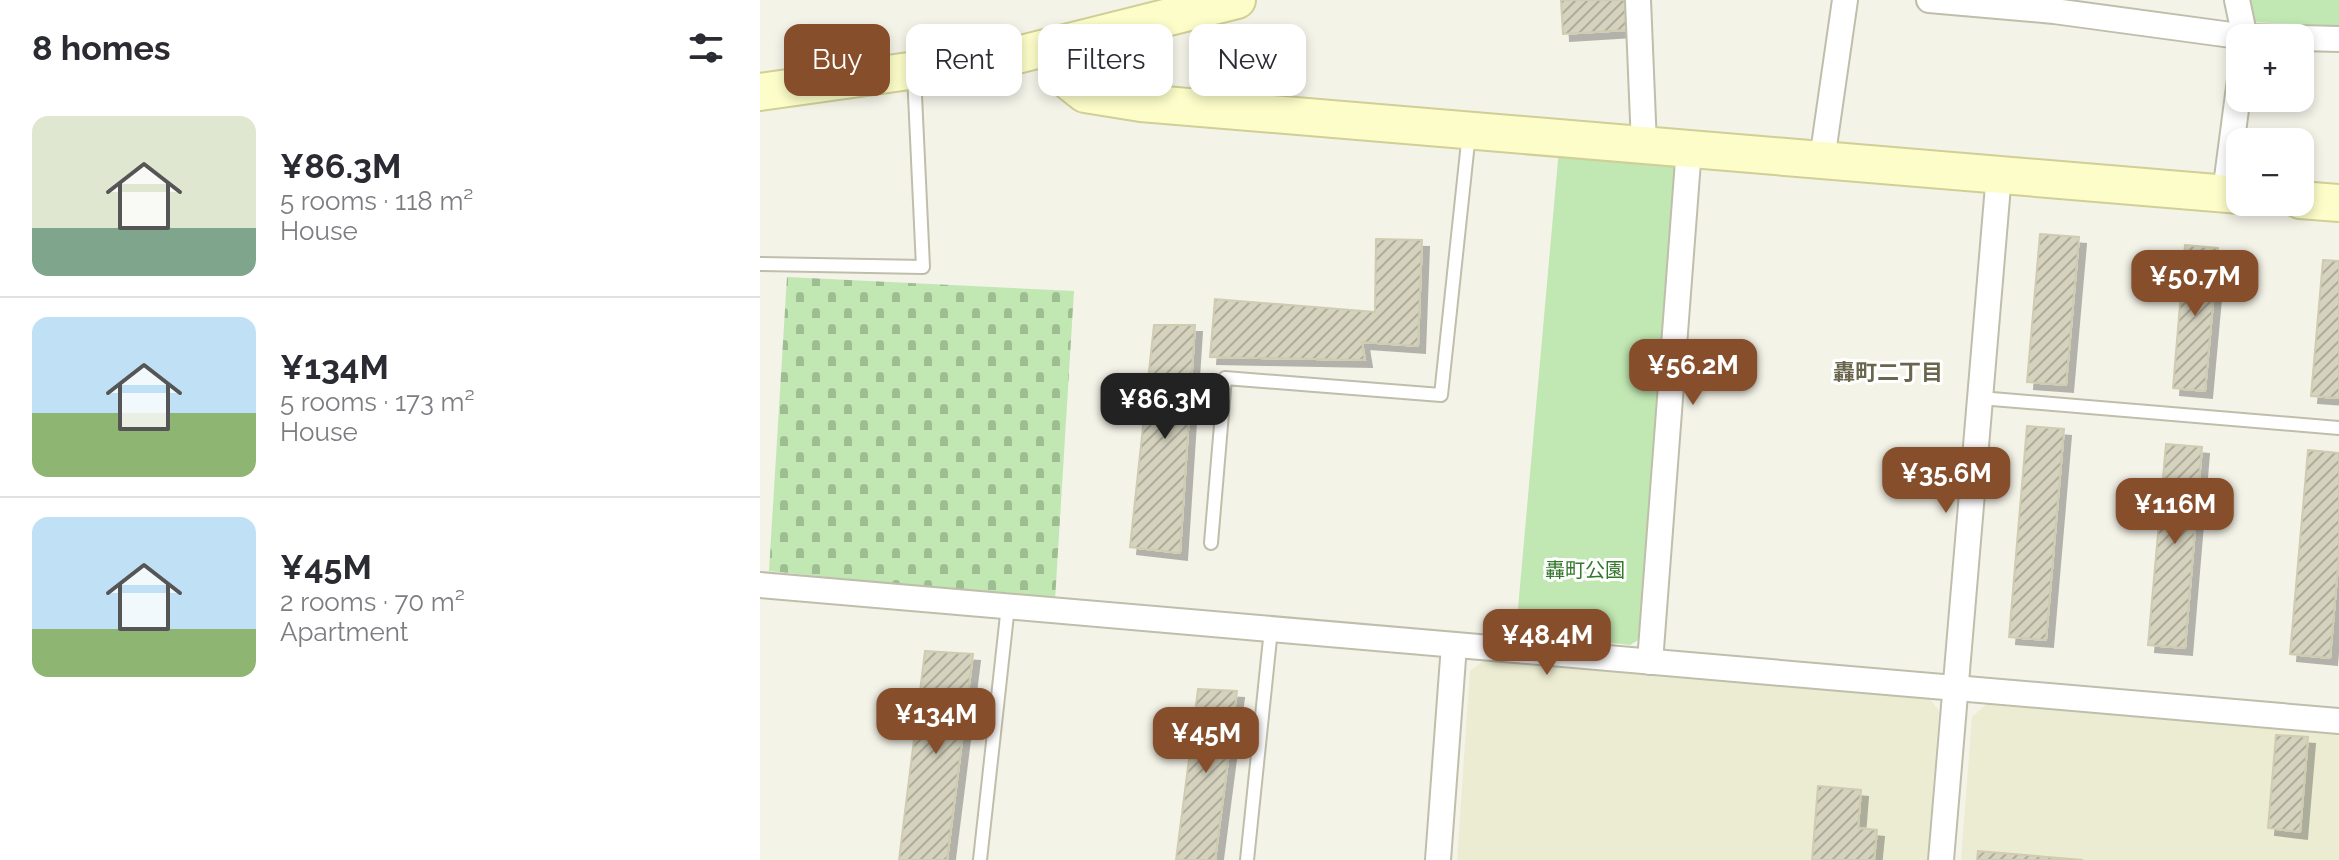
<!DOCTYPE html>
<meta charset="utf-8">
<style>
:root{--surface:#fff;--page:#f7f7f7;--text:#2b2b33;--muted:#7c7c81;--line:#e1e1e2;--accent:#864e2a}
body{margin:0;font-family:Raleway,"Noto Sans JP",sans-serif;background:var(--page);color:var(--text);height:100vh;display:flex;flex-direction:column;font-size:30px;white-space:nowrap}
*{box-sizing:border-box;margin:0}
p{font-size:26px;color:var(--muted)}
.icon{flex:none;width:44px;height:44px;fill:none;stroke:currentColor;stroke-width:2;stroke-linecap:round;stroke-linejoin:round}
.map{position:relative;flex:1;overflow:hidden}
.drawer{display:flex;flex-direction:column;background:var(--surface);width:760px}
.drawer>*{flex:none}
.top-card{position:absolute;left:24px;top:24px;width:760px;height:72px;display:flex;gap:16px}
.controls{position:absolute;left:1466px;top:24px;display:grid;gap:16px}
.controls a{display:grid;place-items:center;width:88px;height:88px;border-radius:16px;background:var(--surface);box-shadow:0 4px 12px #0003;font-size:40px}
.price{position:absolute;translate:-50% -68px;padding:0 18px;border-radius:16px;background:var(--accent);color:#fff;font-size:26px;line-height:52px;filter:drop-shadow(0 2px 4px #0008)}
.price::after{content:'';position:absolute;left:50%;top:48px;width:24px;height:18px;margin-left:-12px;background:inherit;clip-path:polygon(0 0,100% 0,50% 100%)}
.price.current{background:#222;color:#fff}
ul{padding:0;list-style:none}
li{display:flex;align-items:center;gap:24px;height:200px;padding:0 32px}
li+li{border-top:2px solid var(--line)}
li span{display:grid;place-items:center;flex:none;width:224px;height:160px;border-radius:16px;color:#555}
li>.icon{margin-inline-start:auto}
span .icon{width:96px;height:96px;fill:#fffc;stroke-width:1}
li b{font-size:34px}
h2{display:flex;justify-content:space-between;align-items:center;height:96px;padding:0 32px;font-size:34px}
.tag{padding:0 28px;border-radius:16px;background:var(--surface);box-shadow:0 4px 12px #0003;font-size:28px;line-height:72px}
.tag.current{background:var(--accent);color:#fff}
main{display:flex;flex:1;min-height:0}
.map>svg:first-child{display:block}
.education{fill:#ececd3}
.cemetery{fill:url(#cemetery-stones)}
.green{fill:#c1e7b2}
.building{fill:url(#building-hatch);stroke:#d0ccb1;stroke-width:2;filter:url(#shadow)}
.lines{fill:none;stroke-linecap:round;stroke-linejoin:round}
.lane-casing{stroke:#bfbeab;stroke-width:16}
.street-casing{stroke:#bfbeab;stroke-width:28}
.secondary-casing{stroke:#cfcf96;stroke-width:40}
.lane{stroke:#fff;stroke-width:12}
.street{stroke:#fff;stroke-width:24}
.secondary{stroke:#fcfdc9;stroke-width:36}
.labels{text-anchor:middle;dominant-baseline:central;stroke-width:6;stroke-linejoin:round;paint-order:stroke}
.park-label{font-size:20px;fill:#33782b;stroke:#fff}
.neighbourhood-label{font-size:22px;font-weight:bold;fill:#6a664e;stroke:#fff}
</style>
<main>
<section class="drawer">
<h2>8 homes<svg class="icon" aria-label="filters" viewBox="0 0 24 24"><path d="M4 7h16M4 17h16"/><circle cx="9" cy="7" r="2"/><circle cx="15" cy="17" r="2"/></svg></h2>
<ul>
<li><span style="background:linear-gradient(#dfe7d0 70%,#7fa58c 0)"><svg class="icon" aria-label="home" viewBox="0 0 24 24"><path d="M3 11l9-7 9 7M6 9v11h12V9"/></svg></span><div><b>¥86.3M</b><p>5 rooms · 118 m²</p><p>House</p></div></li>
<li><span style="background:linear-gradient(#bfe0f5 60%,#8fb573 0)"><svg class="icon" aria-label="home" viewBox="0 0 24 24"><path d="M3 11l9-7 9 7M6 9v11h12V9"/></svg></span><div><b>¥134M</b><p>5 rooms · 173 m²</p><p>House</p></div></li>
<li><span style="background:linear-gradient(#bfe0f5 70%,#8fb573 0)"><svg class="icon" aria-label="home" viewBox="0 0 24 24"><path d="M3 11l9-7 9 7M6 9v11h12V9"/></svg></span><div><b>¥45M</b><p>2 rooms · 70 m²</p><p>Apartment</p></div></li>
</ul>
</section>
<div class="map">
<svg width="1579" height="860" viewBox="0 0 1579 860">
<defs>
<pattern id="cemetery-stones" width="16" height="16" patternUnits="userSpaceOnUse" patternTransform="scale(2)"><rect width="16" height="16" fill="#c1e7b2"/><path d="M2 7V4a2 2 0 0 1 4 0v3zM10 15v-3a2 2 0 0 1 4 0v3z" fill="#9fbd92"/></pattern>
<pattern id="building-hatch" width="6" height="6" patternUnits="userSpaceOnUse" patternTransform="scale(2)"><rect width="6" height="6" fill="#d5d2be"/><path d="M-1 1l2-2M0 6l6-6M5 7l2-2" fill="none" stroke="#afac9b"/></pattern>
<filter id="shadow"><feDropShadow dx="7" dy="7" stdDeviation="0" flood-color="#0004"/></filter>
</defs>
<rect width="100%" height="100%" fill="#f4f3e8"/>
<!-- education -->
<g class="education">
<path d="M723 661 1170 699 1179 711 1167 860H697L710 671Z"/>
<path d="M1229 702 1579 731V860H1201L1212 717Z"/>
</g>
<!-- cemetery -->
<path class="cemetery" d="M27 277 314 291 295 600 9 571Z"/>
<!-- green -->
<g class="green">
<path d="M1486 0H1579V26L1492 22Z"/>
<path d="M799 149 923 165 883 637 870 645 756 631Z"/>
</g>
<!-- building -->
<g class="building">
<path d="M801 0H865L866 30 803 34Z"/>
<path d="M1280 234 1319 237 1306 385 1267 382Z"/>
<path d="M616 239 662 240 658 346 602 342 605 360 450 357 455 299 615 312Z"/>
<path d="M1425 245 1458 248 1445 391 1413 388Z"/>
<path d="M1563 260 1579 261V398L1551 396Z"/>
<path d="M394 325H435L420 553 370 547Z"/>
<path d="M1267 426 1304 429 1286 640 1249 637Z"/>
<path d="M1406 444 1442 447 1425 648 1388 645Z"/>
<path d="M1548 450 1579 453V554L1570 658 1530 654Z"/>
<path d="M165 651 213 654 187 860H139Z"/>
<path d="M438 689 477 691 455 860H416Z"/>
<path d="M1516 735 1548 737 1540 832 1508 828Z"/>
<path d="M1058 786 1101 790 1098 828 1117 830 1114 860H1052Z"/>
<path d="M1218 851 1323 860H1217Z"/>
</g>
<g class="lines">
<!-- lane casing -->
<g class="lane-casing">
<g id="lane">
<path d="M0 264 163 267 154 74"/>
<path d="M1220 398 1579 428"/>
<path d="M451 543 465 378 681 395 709 133"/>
<path d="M220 860 248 606"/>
<path d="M487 860 511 629"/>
</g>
</g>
<!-- street casing -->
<g class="street-casing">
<g id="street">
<path d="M878 0 884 145"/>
<path d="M1169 0 1294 11 1486 37 1533 38"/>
<path d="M1477 0 1485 38"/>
<path d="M1540 38 1579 39"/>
<path d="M1062 160 1085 0"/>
<path d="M1465 193 1480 79"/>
<path d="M0 585 1579 721"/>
<path d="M890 662 929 148"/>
<path d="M678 860 694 645"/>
<path d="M1181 860 1239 174"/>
</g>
</g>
<!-- secondary casing -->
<g class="secondary-casing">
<g id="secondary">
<path d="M300 45 311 83 325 94 381 103 1480 195"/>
<path d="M0 92 249 57 477 0"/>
<path d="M1540 200 1579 203"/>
</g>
</g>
<!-- lane -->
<use href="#lane" class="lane"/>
<!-- street -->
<use href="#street" class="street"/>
<!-- secondary -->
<use href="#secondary" class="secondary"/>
</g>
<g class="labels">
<!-- park labels -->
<g class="park-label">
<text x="825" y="570">轟町公園</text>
</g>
<!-- neighbourhood labels -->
<g class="neighbourhood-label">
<text x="1128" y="372">轟町二丁目</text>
</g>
</g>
</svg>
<div class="controls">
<a>+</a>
<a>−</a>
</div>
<b class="price" style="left:1435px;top:318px">¥50.7M</b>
<b class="price" style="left:933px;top:407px">¥56.2M</b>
<b class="price current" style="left:405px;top:441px">¥86.3M</b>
<b class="price" style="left:1186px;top:515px">¥35.6M</b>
<b class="price" style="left:1415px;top:546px">¥116M</b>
<b class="price" style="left:787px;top:677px">¥48.4M</b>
<b class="price" style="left:176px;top:756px">¥134M</b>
<b class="price" style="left:446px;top:775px">¥45M</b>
<div class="top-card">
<a class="tag current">Buy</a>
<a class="tag">Rent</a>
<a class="tag">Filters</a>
<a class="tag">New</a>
</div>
</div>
</main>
